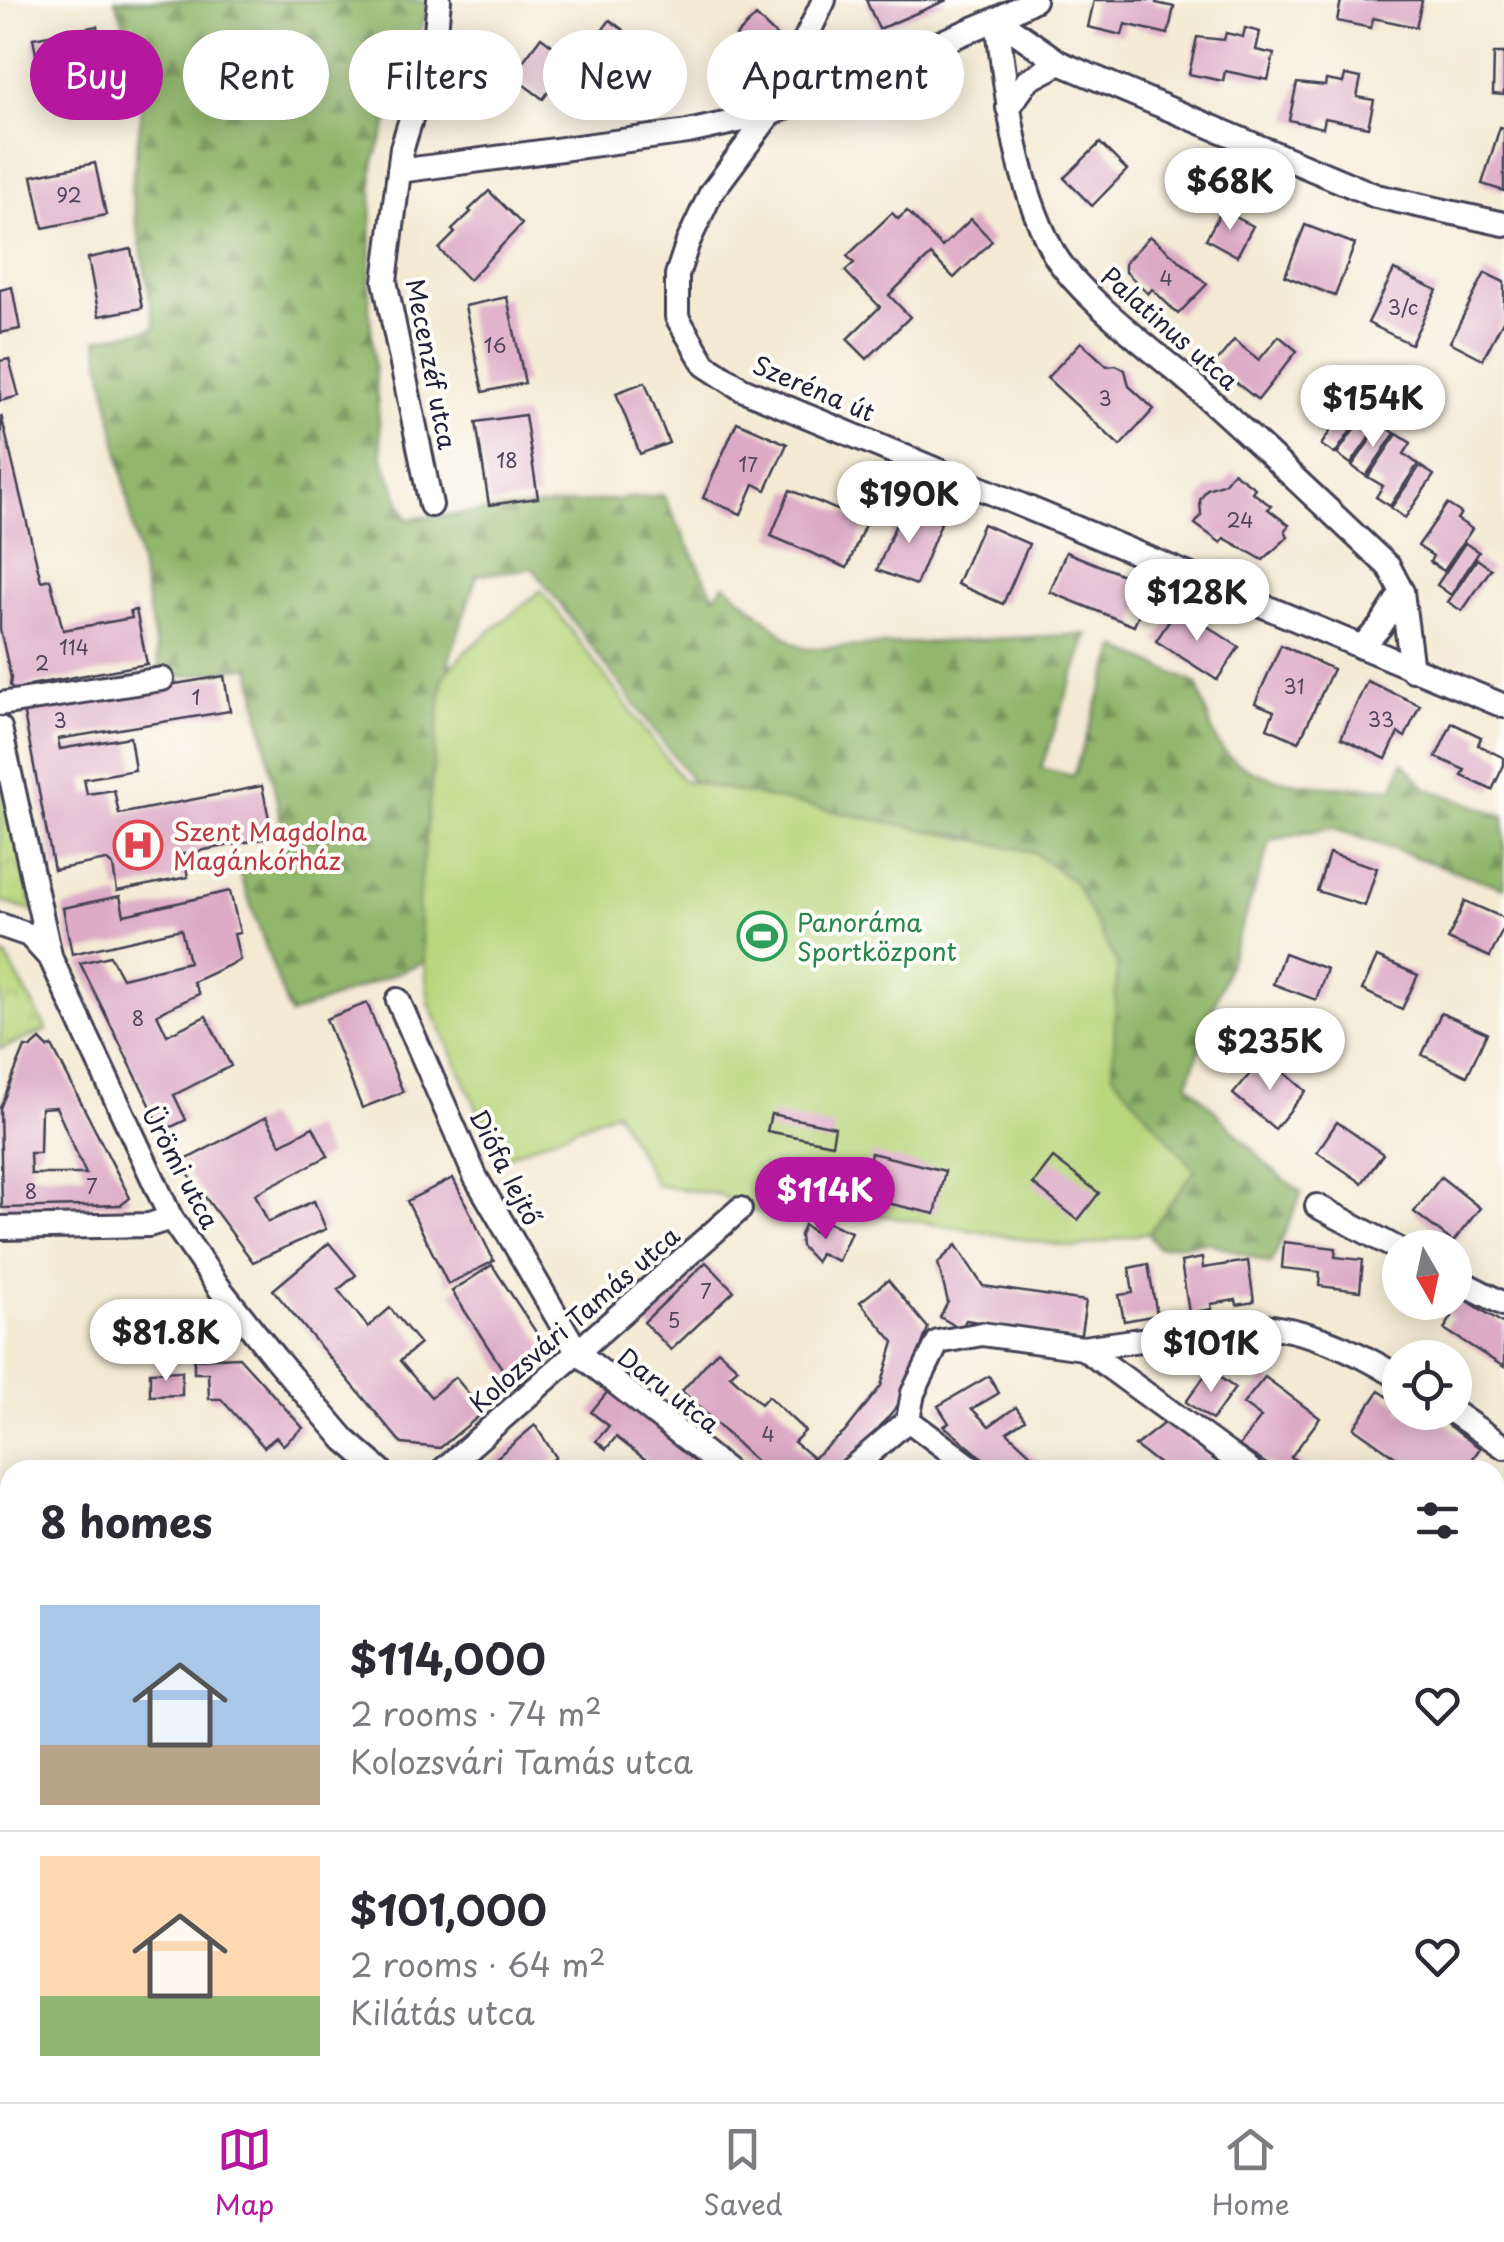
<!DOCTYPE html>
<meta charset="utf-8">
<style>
:root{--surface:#fff;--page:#f7f7f7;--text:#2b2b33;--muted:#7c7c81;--line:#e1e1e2;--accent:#b5179e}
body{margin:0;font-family:"Playpen Sans",sans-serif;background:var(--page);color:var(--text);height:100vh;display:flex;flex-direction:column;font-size:38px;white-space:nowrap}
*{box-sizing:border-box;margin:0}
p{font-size:32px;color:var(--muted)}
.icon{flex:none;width:55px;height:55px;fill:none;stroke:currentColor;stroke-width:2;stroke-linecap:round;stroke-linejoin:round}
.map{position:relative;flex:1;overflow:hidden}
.drawer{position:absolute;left:0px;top:1460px;width:1505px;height:642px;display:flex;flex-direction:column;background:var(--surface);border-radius:30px 30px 0 0;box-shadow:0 5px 25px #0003}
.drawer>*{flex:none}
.banner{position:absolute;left:30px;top:30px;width:1000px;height:90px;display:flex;gap:20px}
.needle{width:65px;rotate:171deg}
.buttons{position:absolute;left:1382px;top:1230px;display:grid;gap:20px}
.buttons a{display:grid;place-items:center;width:90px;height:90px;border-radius:50%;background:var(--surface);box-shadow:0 5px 25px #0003;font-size:50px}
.price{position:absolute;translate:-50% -85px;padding:0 22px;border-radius:35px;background:#fff;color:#222;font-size:32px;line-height:65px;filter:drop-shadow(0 2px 5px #0008)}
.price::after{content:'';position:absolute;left:50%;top:60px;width:30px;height:22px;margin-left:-15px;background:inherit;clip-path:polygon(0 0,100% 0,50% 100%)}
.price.active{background:var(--accent);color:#fff}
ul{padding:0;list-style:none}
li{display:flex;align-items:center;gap:30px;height:250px;padding:0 40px}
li+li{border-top:2px solid var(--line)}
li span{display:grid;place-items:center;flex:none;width:280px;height:200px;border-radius:0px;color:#555}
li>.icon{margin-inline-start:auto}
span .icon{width:120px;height:120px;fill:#fffc;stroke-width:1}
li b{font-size:42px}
h2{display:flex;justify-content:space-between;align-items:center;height:120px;padding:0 40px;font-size:42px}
.tag{padding:0 35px;border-radius:45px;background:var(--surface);box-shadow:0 5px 25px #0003;font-size:35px;line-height:90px}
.tag.active{background:var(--accent);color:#fff}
.tabs{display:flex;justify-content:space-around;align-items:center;height:140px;border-top:2px solid var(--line);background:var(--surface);font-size:28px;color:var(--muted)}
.tabs a{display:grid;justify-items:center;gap:5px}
.tabs .active{color:var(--accent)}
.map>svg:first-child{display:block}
.forest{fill:url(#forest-firs);stroke:#5a6c54;stroke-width:2.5}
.park{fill:url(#park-crowns);stroke:#6d7c5c;stroke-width:2.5}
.pitch{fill:#b8d67c;stroke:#6d7c5c;stroke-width:2.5}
.building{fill:#ddaac6;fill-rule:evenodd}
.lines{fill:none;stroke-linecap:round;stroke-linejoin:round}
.street-casing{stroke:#424052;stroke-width:28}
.secondary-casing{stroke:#424052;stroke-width:38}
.street{stroke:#fff;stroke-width:22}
.secondary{stroke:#fff;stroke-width:32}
.labels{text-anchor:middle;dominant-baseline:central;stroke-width:8;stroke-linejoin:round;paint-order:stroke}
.number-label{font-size:20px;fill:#51445e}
.street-label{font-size:25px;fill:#22223b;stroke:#fdfcf7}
.health-label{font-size:25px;fill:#be3a42;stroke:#fdfcf7;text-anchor:start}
.leisure-label{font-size:25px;fill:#27864d;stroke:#fdfcf7;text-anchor:start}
</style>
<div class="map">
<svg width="1504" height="2102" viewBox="0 0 1504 2102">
<defs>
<pattern id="forest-firs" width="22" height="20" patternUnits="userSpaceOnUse" patternTransform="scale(2.5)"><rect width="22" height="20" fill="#92b76c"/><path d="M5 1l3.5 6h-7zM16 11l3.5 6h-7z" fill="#77945a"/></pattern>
<pattern id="park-crowns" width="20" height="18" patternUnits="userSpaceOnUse" patternTransform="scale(2.5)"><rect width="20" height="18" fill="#b8d67c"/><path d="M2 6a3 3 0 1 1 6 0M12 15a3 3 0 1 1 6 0" fill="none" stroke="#9eb76c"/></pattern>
</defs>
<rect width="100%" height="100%" fill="#fdfcf7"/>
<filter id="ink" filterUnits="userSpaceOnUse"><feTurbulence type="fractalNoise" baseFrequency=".01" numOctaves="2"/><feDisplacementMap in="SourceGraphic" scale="20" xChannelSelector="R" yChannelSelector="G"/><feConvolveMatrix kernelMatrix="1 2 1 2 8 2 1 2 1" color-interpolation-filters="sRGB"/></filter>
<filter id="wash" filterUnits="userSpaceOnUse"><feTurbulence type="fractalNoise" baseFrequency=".0048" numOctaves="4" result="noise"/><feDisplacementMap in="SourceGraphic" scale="40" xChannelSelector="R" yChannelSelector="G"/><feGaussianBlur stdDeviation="2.25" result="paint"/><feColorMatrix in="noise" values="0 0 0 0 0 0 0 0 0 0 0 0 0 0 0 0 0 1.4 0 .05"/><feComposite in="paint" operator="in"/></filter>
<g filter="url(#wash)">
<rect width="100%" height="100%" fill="#f4ead4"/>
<!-- forest -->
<path class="forest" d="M115 0H424L426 15 373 164 369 305 382 456 407 519 663 495 714 596 725 584 791 641 806 649 1088 634 1041 768 1073 776 1117 647 1197 684C1204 701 1209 728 1218 743 1250 793 1341 785 1394 788L1403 762 1426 788 1504 816V888L1332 828 1271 840 1188 1083 1270 1168 1302 1193 1271 1264 1208 1242 1157 1247 1141 1222 1078 1059 1017 857 961 834 903 831 699 790 533 568 477 575 449 660 462 789 450 952 290 1015 237 866 287 854 251 667 162 679 97 339 155 328 131 190 141 117 140 81 134 50Z"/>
<!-- park -->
<g class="park">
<path d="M0 766 34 912 0 901Z"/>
<path d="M0 956H6L47 1030 0 1049Z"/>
</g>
<!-- pitch -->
<path class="pitch" d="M541 590 682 780 1033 852 1074 882 1117 964 1113 1074 1195 1170 1149 1232 1076 1248 790 1200 767 1213 740 1209 722 1195 656 1185 616 1111 500 1159 429 1003 418 907 443 677 466 651Z"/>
<g id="blocks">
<!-- building -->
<g class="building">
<path d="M866 0H947L879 29Z"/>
<path d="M1094 0H1156V3L1174 7 1168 34 1125 24 1122 35 1088 27Z"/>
<path d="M1341 0H1420L1422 1 1416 27 1373 18 1371 28 1337 21Z"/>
<path d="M756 16 784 43 764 63 736 36Z"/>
<path d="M610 20 651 51 645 60 657 69 640 90 628 81 622 90 608 79 594 97 580 87 566 105 549 91 543 99 512 76 541 37 577 64Z"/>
<path d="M97 26 106 79 43 91 33 38Z"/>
<path d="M1245 28 1260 32 1256 50 1274 54 1268 80 1225 71 1223 81 1189 74 1197 37 1224 40 1226 33 1243 37Z"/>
<path d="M1494 53H1504V95L1493 94Z"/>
<path d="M1345 75 1361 78 1357 97 1374 100 1368 127 1325 118 1323 128 1289 120 1297 83 1325 86 1326 80 1343 83Z"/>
<path d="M1500 127 1504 128V191L1482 184Z"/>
<path d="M1100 143 1127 170 1092 206 1064 178Z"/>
<path d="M95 163 106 215 43 228 32 176Z"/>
<path d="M489 191 522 224 469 280 439 249 455 233 452 230 471 212 469 210Z"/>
<path d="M1222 210 1253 226 1237 256 1206 239Z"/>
<path d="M907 211 942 247 971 219 992 241 954 278 931 255 889 295 910 317 867 359 847 339 880 307 845 271 854 263 847 256 892 213 898 219Z"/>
<path d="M1305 225 1355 244 1335 296 1285 276Z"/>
<path d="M1150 236 1207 284 1178 314 1152 289 1148 294 1125 271V263Z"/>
<path d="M131 249 142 308 99 316 88 258Z"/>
<path d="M1394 270 1437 290 1411 344 1368 323Z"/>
<path d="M1485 273 1504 282V319L1483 359 1450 342Z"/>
<path d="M12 287 20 329 0 333V290Z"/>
<path d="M507 297 525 383 483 392 465 306Z"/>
<path d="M1279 336 1297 351 1258 400 1214 365 1234 340 1259 360Z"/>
<path d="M1081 342 1107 366 1116 365 1125 370 1129 386 1154 409 1120 446 1047 378Z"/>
<path d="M9 359 19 396 0 401V361Z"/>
<path d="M645 382 669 443 640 454 616 393Z"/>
<path d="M1350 402 1364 411 1335 454 1321 445Z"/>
<path d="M1366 412 1380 422 1351 464 1337 454Z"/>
<path d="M1 415 41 581 50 579 63 630 132 618 130 611 136 610 147 664 30 685 25 692H14L10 685 11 678 0 629Z"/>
<path d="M525 415 538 498 489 505 476 422Z"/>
<path d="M737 422 787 444 766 490 754 484 741 514 703 498Z"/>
<path d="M1381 424 1395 433 1366 476 1352 466Z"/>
<path d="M1397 434 1411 443 1404 454 1418 464 1390 506 1376 497 1383 486 1368 477Z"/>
<path d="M1420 466 1434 475 1405 518 1391 508Z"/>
<path d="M1233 472 1255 488 1252 492 1271 506 1268 509 1289 525 1285 530 1288 537 1263 560 1224 538 1221 543 1195 524 1201 516 1200 500 1207 489 1225 483Z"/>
<path d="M790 490 866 522 847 568 771 536Z"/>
<path d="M1447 504 1461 513 1457 519 1472 529 1444 571 1430 562 1433 556 1418 546Z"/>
<path d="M903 507 941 523 916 585 877 570Z"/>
<path d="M983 524 1029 544 1003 604 957 584Z"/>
<path d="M1465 543 1479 552 1451 595 1437 585Z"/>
<path d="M1066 552 1150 586 1134 626 1050 592Z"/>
<path d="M1477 559 1491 569 1462 611 1448 602Z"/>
<path d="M1178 607 1239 647 1217 680 1156 641Z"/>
<path d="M1281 645 1333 669 1299 742 1267 728 1274 711 1255 703Z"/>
<path d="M224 676 230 711 58 739 60 749 130 737 135 770 84 779 87 794 114 790 119 814 262 786 273 837 183 854 188 877 117 891 113 866 106 860 54 870 23 709Z"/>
<path d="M1367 681 1420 705 1405 737 1398 733 1386 759 1341 738Z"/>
<path d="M1452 723 1481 737 1478 745 1504 758V765L1492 790 1462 776 1465 770 1436 757Z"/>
<path d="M1329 853 1377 868 1365 906 1317 891Z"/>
<path d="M230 891 240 933 234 934 240 960 193 982 199 994 157 1014 167 1035 206 1016 231 1066 174 1095 186 1120 163 1131 80 963 110 956 122 978 189 962 181 929 72 954 63 908 120 896 124 915Z"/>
<path d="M1465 901 1504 918V927L1490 957 1448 939Z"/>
<path d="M1284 953 1327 969 1316 1000 1273 984Z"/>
<path d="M1377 957 1418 975 1402 1009 1362 990Z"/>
<path d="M367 1003 403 1092 362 1108 326 1019Z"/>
<path d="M1441 1013 1487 1033 1467 1076 1422 1055Z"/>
<path d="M40 1040 48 1048 52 1046 130 1198 121 1205 2 1208 0 1108 25 1047 31 1048ZM56 1107 77 1154 86 1174H31L30 1153H40L41 1108Z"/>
<path d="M1265 1056 1306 1091 1275 1129 1233 1094Z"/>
<path d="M771 1114 835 1127 832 1144 767 1131Z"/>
<path d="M266 1117 281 1144 313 1127 328 1156 255 1194 268 1222 314 1201 326 1229 253 1262 180 1163Z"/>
<path d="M1337 1122 1383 1154 1362 1183 1317 1152Z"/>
<path d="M871 1153 945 1171 935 1214 861 1197Z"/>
<path d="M1053 1158 1099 1193 1078 1220 1033 1184Z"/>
<path d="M1441 1177 1480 1208 1453 1242 1414 1212Z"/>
<path d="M453 1178 494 1261 448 1284 407 1201Z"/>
<path d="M827 1222 851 1232 838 1261 820 1253 816 1262 801 1246 800 1235 804 1225 819 1235Z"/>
<path d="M1284 1242 1336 1248 1335 1257 1363 1260 1360 1291 1319 1286 1320 1272 1282 1268Z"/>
<path d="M329 1243 356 1275 338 1290 368 1327 390 1308 420 1344 400 1361 431 1397 455 1377 484 1412 440 1448 402 1444 273 1290Z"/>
<path d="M956 1245 983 1286 1086 1301 1080 1340 966 1320 961 1329 940 1317 948 1302 938 1263Z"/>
<path d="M1202 1258 1203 1268 1248 1261 1254 1302 1237 1305 1236 1300 1211 1304 1212 1309 1189 1313 1181 1262Z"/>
<path d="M706 1262 734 1291 671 1350 644 1322Z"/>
<path d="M1148 1264 1157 1315 1124 1321 1119 1295 1133 1293 1129 1268Z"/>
<path d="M492 1265 555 1361 514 1387 452 1291Z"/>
<path d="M888 1280 928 1328 902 1400 862 1448 835 1470H765L682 1391 718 1350 738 1368 730 1375 761 1404 768 1396 805 1431 794 1442 813 1458 844 1433 881 1386 894 1342 860 1302Z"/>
<path d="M1455 1293 1504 1324V1367L1444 1329 1452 1317 1444 1312 1450 1302H1455Z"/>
<path d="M239 1357 303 1428 283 1445 276 1437 264 1447 221 1399H209L208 1373H194V1359Z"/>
<path d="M1209 1370 1235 1388 1212 1420 1186 1402Z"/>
<path d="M182 1371V1395L150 1396V1372Z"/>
<path d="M989 1376 999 1393 972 1409 989 1426 1016 1407 1025 1420 1007 1432 1048 1470H997L944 1426 949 1423 938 1406Z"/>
<path d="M1265 1377 1320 1418 1291 1457 1309 1470H1276L1239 1446 1261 1417 1243 1404Z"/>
<path d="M610 1389 712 1470H644L650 1463 616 1437 606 1449 596 1441 609 1426 591 1412Z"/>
<path d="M1379 1391 1400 1405V1412H1410L1425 1423 1432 1414 1480 1448 1465 1470H1414L1354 1428Z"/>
<path d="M1164 1423 1195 1445 1230 1470H1167L1135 1446Z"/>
<path d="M535 1425 556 1457 542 1470H482Z"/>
<path d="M1504 1842V1960L1495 1955V1924L1503 1913 1495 1878V1844Z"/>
<path d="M1000 2092H1042L1039 2102H1019L999 2097Z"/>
<path d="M1242 2092H1315L1327 2102H1254Z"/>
</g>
</g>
</g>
<g filter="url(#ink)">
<use href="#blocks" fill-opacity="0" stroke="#424052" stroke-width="2.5"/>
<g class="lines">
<!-- street casing -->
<g class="street-casing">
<g id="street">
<path d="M824 0 770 114 711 193 688 242 677 275V317L705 365 742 389 1504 706"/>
<path d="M997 19C1007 98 1014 176 1051 248 1072 291 1154 351 1193 385 1260 444 1324 506 1389 567L1402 592 1412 670"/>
<path d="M997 19 1060 63 1376 196 1504 224"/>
<path d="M810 31C814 57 817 72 842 84"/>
<path d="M1008 108 1028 80 1060 63"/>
<path d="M399 171 688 132 770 114 997 19 1034 0"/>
<path d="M431 505 385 281 402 148 435 41 439 0"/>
<path d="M1361 647 1380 627 1402 592"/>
<path d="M0 704 162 679"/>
<path d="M0 728 50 955"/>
<path d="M0 925 29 935 51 959 171 1218 220 1289 275 1358 345 1440 380 1470"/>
<path d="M398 1000 476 1178 578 1353 726 1470"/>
<path d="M1317 1206 1400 1250"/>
<path d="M0 1228 149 1225 171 1218"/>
<path d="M1455 1279 1504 1304"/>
<path d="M1083 1348 1250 1470"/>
<path d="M1453 1412 1504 1447"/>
<path d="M908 1420 975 1470"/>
<path d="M443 1470 740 1209"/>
<path d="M850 1470 908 1420 913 1393 938 1342 982 1334 1083 1348 1248 1325C1303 1326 1354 1349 1400 1378"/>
<path d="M0 1977 10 1976"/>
<path d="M1495 1981 1504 1984"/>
<path d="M460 2092 461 2102"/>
<path d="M1164 2092 1175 2102"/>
<path d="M952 2102 955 2092"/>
</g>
</g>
<!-- secondary casing -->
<g class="secondary-casing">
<g id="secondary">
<path d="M1495 1547 1504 1505"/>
<path d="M1495 1548 1504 1601"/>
<path d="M739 2092 806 2102"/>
<path d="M198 2102 314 2092"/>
</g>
</g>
<!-- street -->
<use href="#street" class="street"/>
<!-- secondary -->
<use href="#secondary" class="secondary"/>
</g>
</g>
<!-- icons -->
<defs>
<g id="hospital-ring" transform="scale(2.5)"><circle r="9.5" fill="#fdfcf7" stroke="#e0444e" stroke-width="1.5"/><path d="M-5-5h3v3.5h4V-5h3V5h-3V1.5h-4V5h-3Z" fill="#e0444e"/></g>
<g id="stadium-ring" transform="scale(2.5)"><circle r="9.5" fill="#fdfcf7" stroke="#2e9e5b" stroke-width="1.5"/><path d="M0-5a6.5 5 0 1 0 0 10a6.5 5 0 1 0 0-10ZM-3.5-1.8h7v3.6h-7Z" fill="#2e9e5b"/></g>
</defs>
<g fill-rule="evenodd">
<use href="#hospital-ring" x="138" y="845"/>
<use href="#stadium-ring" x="762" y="936"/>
</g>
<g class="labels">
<!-- number labels -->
<g class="number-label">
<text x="69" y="195">92</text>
<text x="1166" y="278">4</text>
<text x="1403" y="307">3/c</text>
<text x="495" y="345">16</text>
<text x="1105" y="398">3</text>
<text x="507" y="460">18</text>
<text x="748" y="464">17</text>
<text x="1240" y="520">24</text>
<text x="74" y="647">114</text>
<text x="42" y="663">2</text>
<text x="1294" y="686">31</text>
<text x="196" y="697">1</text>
<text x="1381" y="719">33</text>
<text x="60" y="720">3</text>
<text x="138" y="1018">8</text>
<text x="92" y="1186">7</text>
<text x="31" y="1191">8</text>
<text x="706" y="1291">7</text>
<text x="674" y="1320">5</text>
<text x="768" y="1434">4</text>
</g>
<!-- street labels -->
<g class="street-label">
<text transform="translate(1170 328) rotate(41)">Palatinus utca</text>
<text transform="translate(432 364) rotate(79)">Mecenzéf utca</text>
<text transform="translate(814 388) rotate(23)">Szeréna út</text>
<text transform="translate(181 1167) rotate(62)">Ürömi utca</text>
<text transform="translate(506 1167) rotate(63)">Diófa lejtő</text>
<text transform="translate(574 1319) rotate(-41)">Kolozsvári Tamás utca</text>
<text transform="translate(669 1390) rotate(38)">Daru utca</text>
</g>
<!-- health labels -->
<g class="health-label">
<text x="173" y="831">Szent Magdolna<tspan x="173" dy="29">Magánkórház</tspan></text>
</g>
<!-- leisure labels -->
<g class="leisure-label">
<text x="797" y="922">Panoráma<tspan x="797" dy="29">Sportközpont</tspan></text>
</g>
</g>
</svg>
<div class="buttons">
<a><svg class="needle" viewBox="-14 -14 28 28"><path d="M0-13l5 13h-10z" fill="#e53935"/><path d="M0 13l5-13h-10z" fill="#7c7c81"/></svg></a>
<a><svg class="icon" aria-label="locate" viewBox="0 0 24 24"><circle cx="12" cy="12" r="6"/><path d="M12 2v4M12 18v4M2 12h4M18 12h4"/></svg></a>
</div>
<b class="price" style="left:1230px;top:233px">$68K</b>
<b class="price" style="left:1373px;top:450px">$154K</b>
<b class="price" style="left:909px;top:546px">$190K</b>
<b class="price" style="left:1197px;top:644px">$128K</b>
<b class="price" style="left:1270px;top:1093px">$235K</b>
<b class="price active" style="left:825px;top:1242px">$114K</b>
<b class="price" style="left:166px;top:1384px">$81.8K</b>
<b class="price" style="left:1211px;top:1395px">$101K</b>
<div class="banner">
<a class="tag active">Buy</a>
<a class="tag">Rent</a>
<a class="tag">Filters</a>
<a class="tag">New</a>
<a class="tag">Apartment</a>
</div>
<section class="drawer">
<h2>8 homes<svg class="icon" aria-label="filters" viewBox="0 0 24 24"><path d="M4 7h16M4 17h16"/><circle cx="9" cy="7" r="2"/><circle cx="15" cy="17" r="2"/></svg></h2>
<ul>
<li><span style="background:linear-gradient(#a9c7e8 70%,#b9a48a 0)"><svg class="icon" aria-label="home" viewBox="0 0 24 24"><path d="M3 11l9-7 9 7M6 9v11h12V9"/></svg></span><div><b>$114,000</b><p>2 rooms · 74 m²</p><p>Kolozsvári Tamás utca</p></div><svg class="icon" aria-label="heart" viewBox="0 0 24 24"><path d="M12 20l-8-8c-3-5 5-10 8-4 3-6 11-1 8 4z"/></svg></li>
<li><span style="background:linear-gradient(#ffd9b3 70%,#8fb573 0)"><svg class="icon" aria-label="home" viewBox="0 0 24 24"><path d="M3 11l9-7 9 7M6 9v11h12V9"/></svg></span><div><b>$101,000</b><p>2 rooms · 64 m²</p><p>Kilátás utca</p></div><svg class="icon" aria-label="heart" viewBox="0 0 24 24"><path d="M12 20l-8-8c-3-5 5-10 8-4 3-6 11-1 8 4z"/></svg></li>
</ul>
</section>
</div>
<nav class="tabs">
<a class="active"><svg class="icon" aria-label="map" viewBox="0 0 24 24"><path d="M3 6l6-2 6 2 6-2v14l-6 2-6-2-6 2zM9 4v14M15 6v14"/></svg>Map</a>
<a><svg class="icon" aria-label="saved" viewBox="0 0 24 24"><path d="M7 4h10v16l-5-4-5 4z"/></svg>Saved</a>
<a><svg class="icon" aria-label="home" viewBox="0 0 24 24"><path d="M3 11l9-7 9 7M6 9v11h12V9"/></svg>Home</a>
</nav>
